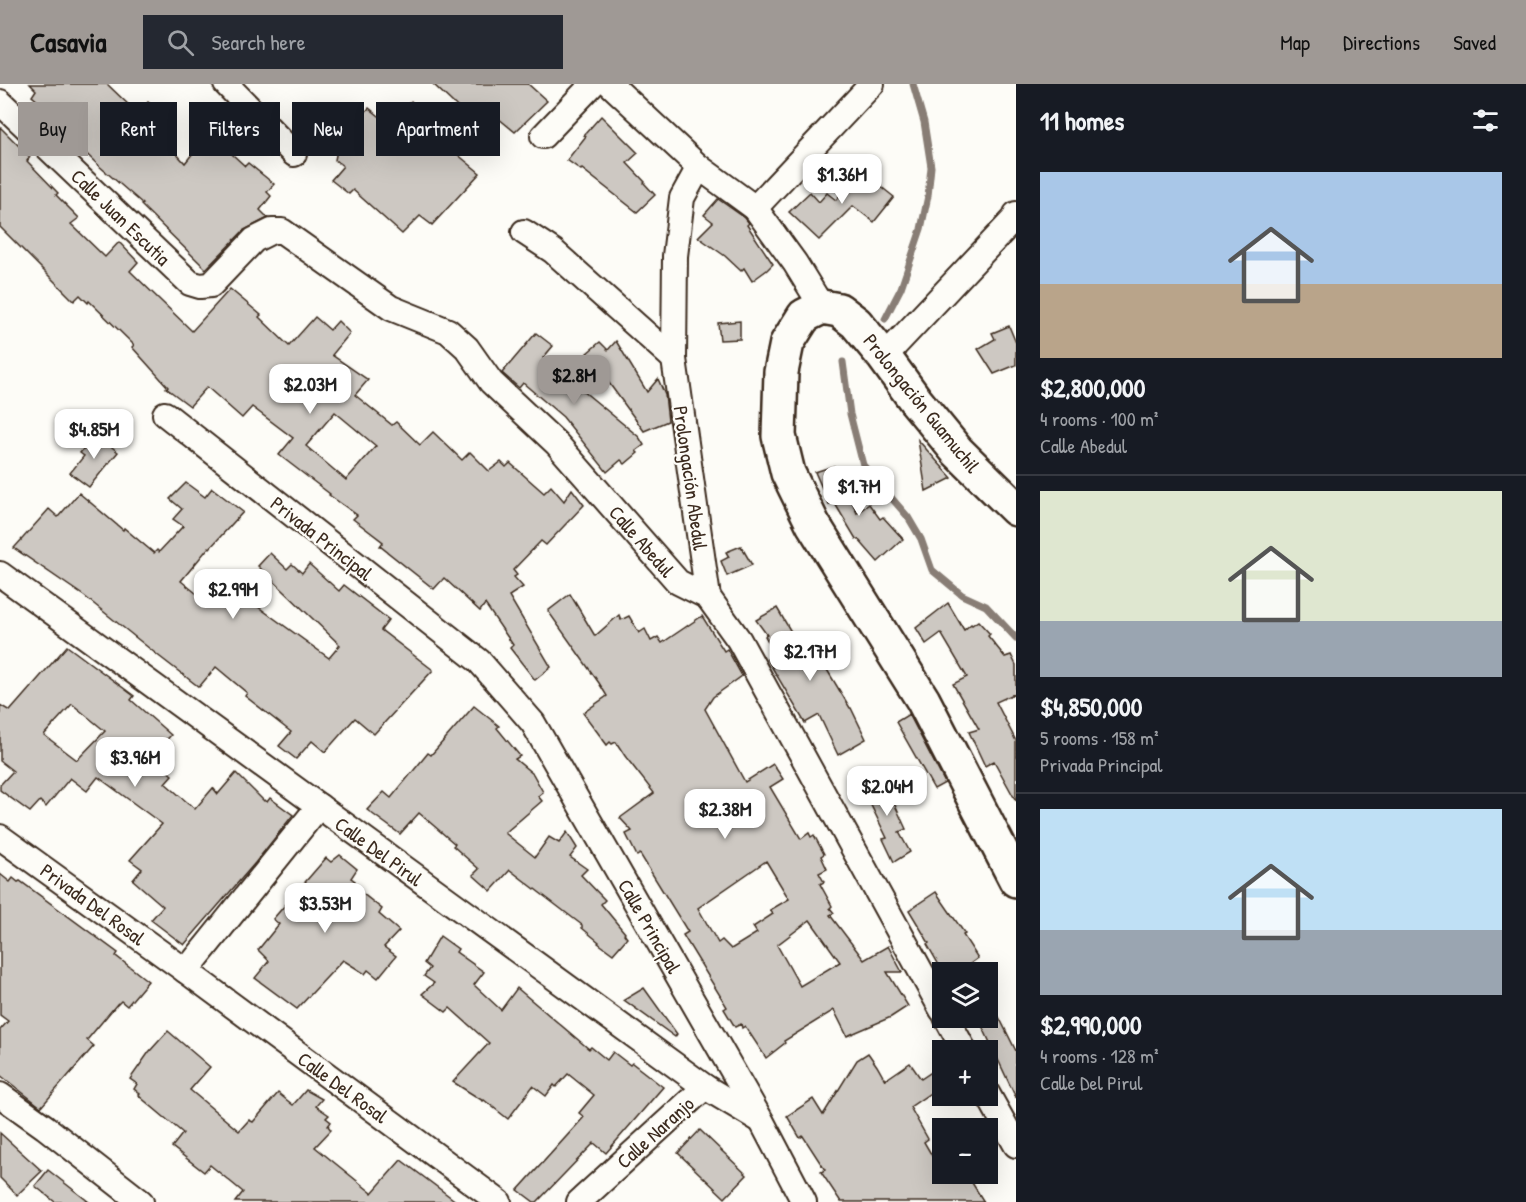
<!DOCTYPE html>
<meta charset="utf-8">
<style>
:root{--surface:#171b24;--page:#242831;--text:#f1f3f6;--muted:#9ea1a6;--line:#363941;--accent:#9f9995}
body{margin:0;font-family:"Patrick Hand",sans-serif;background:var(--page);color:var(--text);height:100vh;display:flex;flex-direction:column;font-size:22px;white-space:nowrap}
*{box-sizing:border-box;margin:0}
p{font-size:20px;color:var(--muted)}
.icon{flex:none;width:33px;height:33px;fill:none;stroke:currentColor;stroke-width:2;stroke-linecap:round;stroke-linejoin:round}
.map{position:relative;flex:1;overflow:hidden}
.side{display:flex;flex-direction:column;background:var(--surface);width:510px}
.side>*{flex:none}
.top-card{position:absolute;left:18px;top:18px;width:570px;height:54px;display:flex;gap:12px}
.fabs{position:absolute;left:932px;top:878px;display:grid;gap:12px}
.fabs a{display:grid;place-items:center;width:66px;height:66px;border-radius:0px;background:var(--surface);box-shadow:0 6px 24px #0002;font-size:30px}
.price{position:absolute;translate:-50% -51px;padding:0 14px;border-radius:12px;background:#fff;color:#222;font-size:20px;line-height:39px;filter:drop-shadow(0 2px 3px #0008)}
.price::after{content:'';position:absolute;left:50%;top:36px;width:18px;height:14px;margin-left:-9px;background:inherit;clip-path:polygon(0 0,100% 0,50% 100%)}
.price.on{background:var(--accent);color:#111}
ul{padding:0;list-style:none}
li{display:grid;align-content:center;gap:12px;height:318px;padding:0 24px}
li+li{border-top:2px solid var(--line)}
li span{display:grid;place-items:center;height:186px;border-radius:0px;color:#555}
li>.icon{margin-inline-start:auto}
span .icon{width:108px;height:108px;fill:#fffc;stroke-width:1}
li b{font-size:26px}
h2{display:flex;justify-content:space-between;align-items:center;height:72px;padding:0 24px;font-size:26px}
.pill{padding:0 21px;border-radius:0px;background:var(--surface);box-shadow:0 6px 24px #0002;font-size:21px;line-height:54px}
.pill.on{background:var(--accent);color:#111}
header{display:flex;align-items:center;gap:36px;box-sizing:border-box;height:84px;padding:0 30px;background:var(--accent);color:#111}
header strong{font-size:28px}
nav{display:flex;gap:33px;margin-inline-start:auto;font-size:21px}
.search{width:420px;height:54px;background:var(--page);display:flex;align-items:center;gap:15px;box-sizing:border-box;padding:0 21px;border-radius:0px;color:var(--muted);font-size:22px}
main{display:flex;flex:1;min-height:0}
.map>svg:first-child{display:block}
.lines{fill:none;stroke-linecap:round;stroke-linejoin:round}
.stream{stroke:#887d74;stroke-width:7}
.building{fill:#cdc8c2;stroke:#3b2a1e;stroke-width:1.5;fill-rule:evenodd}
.street-casing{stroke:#3b2a1e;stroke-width:28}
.secondary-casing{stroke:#3b2a1e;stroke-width:38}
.street{stroke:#fdfcf7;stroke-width:24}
.secondary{stroke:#fdfcf7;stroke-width:33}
.labels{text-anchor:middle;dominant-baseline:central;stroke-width:4.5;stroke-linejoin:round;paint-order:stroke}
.street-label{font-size:20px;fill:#3b2a1e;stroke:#fdfcf7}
</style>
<header>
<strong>Casavia</strong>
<div class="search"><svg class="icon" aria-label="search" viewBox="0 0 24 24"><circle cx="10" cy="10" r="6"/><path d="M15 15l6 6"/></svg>Search here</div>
<nav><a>Map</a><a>Directions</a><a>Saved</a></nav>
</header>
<main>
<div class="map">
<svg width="1016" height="1118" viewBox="0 0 1016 1118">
<rect width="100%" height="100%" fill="#fdfcf7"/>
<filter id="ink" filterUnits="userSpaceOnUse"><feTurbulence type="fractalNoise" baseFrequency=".0167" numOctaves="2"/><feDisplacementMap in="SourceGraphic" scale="12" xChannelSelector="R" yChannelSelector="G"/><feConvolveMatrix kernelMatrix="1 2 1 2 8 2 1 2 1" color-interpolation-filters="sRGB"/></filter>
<g filter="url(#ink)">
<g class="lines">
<!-- stream -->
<g class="stream">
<path d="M885 235 901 204 921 145 928 112 931 83 924 38 913 0"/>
<path d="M843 278 850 330 863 381 908 433 921 455 932 486 962 511 986 522 1016 554"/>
</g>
</g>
<!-- building -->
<g class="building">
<path d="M30 0H107L131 23 133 21 143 24 148 18 169 36V43L162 54 185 79 209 49 245 82 248 79 274 100 267 108 271 112 260 126 268 134 244 146 206 185 141 121 143 120 98 81 67 51 73 45 49 20 46 24 32 12 36 6Z"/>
<path d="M433 0H528L547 17 515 48 498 34 486 47 472 35 471 36Z"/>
<path d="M411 17 447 59 445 60 480 89 432 141 420 132 402 150 353 106 349 110 331 96 343 82 335 76 337 66 334 63 369 24 388 39Z"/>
<path d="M601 32 638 69 627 79 645 98 644 99 655 111 637 128 582 85 581 86 567 76 586 52 584 51Z"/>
<path d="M0 43 30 73 27 77 58 109 56 111 79 134 71 140 105 173 119 158 138 178 130 187 192 247 230 205 261 231 259 233 289 262 315 233 330 246 338 237 350 249 332 271 368 296 355 311 392 341 396 338 420 361 433 348 462 376 470 368 489 387 501 378 506 383 510 379 544 409 551 402 564 417 572 405 584 421 546 461 541 457 513 486 517 491 514 493 523 503 509 512 551 583 535 596 510 564 513 561 485 520 480 527 444 494 434 505 380 462 383 458 353 435 357 431 329 411 330 410 279 371 293 354 252 323 242 334 207 303 190 322 166 304 168 303 132 263 134 261 89 217 88 219 80 211 74 217 0 143ZM335 328 376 362 346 396 306 362Z"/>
<path d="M860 86 894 113 874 138 853 122 819 156 789 128 810 108 819 118 827 109 836 116Z"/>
<path d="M718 115 745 134 749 139 747 141 773 180 767 186 752 197 744 184 741 187 725 172 698 153 713 138 704 131Z"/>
<path d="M740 237V255L720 256 718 239Z"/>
<path d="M1009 242 1016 259V281L994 290 978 265 995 255 992 249Z"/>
<path d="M536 249 553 262 543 274 639 353 644 361 636 367 638 369 625 380 621 376 607 388 563 333 523 299 519 304 502 289Z"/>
<path d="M616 257 647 308 658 295 665 311 668 337 644 347 587 269 600 258 608 266Z"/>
<path d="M96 350 118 368 89 403 70 389 84 372 80 369Z"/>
<path d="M918 356 952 394 926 407Z"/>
<path d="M834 382 839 393H842L857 429 869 420 880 435 883 433 903 455 878 478 858 455H856L834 418 829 420 815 388Z"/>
<path d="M186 399 205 413 212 404 243 428 210 464 209 463 181 497 212 522 219 514 227 520 236 507 329 574 340 561 258 482 270 469 287 485 292 480 302 489 309 480 339 507 344 501 389 536 381 546 433 586 374 650 355 634 325 668 312 657 296 675 279 662 291 648 245 612 247 609 216 583 199 603 160 573 84 512 14 464 49 425 58 433 79 409 123 446 124 444 154 469 157 466 159 468 183 442 173 435 182 425 170 415Z"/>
<path d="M741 462 752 481 727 492 721 477 729 473 726 468Z"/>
<path d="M570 510 595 552 619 531 621 536 629 532 639 549 645 545 651 557 658 553 662 559 702 532 724 567 727 565 742 592 713 613 705 625 745 698 773 680 783 695 770 703 801 755 809 749 811 753 814 751 824 770 821 772 827 785 819 789 824 798 820 800 832 822 830 824 834 829 830 831 864 876 888 862 902 888H887L908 922 891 933 847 952 834 926 784 957 785 959 766 974 745 942 742 944 741 940 735 943 724 925 727 923 683 851 688 848 640 770 637 772 626 750 632 747 620 734 654 709 625 672 616 658 612 660 610 658 607 661 583 629 607 612 599 599 548 527ZM766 777 789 815 770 826 773 830 753 843 757 849 731 865 722 856 718 859 698 824ZM810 836 840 878 800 902 777 861Z"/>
<path d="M948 519 964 546 971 540 972 541 978 537 990 550 988 552 1005 573 1011 571 1016 581V609L996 618 1016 657V717L994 677 985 682 969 648 979 645 953 600 967 593 941 549 926 560 916 544Z"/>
<path d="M777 524 797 558 808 552 817 558 827 577 823 579 850 624H851L866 655 838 671 819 631 805 639 767 575 775 570 765 552 767 551 756 536Z"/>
<path d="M67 562 134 612 131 616 171 651 151 673 172 691 165 699 195 725 213 704 218 710 236 689 264 717 265 716 267 718 270 714 293 731 255 779 184 861 151 836 163 822 133 796 142 785 130 776 162 740 98 693 87 707 70 694 46 723 40 717 30 728 0 706V701L13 687 0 677V621L10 627ZM72 620 105 647 77 676 44 651Z"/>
<path d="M474 622 499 642 497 644 520 672 515 675 533 690 543 708 538 712 542 717 505 749 535 773 549 753 559 759 567 748 577 764 570 773 587 785 581 791 605 816 601 820 625 849 624 850 627 854 613 870 598 859 599 858 582 844V841L510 786 491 807 473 791 479 785 453 762 455 760 419 729 400 750 367 726 384 708 391 714 428 669 431 671Z"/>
<path d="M909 630 945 699 934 705 896 638Z"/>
<path d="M882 693 906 745 899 748 910 768 894 778 883 755 887 754 864 707V700L871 696H876Z"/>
<path d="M340 771 357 785 351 794 355 797 352 801 382 825 379 830 399 847 384 863 396 872 378 894 368 886 365 890 343 876 297 925 255 894 269 877 258 866 279 840 273 835 326 774 331 778Z"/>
<path d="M0 790 10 798 13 794 18 798 20 797 118 869 116 872 148 897 127 922 121 917 117 921V920L87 956 94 962 41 1023 0 991V946L8 937 0 931Z"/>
<path d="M936 808 965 850 963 851 978 874 970 880 974 888H943L927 860 929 859 909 826Z"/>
<path d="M440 852 458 865 456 868 484 888 474 901 501 926 517 904 589 965 591 963 607 976 613 968 630 981 632 979 663 1003 606 1069 594 1059 537 1118H534L518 1106 584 1033 579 1029 594 1011 568 990 556 1003 554 1001 546 1012 533 1002 508 1035 484 1016 483 1017 453 998 489 959 450 924 446 928 422 910 434 899 424 892 430 884 424 879Z"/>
<path d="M644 904 677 950 675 953 624 916Z"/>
<path d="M978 933H999L1016 967V1014Z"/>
<path d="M168 947 210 983 190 1006 239 1047 249 1036 253 1038 278 1009 293 1021 306 1006 322 1015 316 1022 329 1031 326 1034 331 1038 328 1042 331 1046 315 1063 372 1109 401 1076 457 1118H235L243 1108 210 1081 204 1088 172 1063 183 1049 139 1012 140 1010 134 1005 137 1000 130 995 149 968Z"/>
<path d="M868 969 877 982 885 996 910 979 921 995 942 981V1001L910 1023 928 1055 924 1058 942 1089H966L984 1118H841L821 1088 825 1086 803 1052 800 1054 787 1032 813 1015 823 1031 857 976Z"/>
<path d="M700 1046 747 1091 725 1114 678 1069Z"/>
<path d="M0 1049 42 1087 17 1111 0 1094Z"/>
<path d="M48 1086 89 1118H55L35 1102Z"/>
</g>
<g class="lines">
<!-- street casing -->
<g class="street-casing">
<g id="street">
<path d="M226 0 294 70"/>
<path d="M610 0 699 83 755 124 795 179 822 223"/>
<path d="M0 18 190 199 200 202 211 201 254 156 272 147H282L391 224 448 247 467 264 491 298 557 360 678 498 708 513 739 556 942 926"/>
<path d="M543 52 593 0"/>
<path d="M699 83 682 114 675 172 674 275 708 513"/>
<path d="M755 124 872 0"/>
<path d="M524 148 553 167 674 275"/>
<path d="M884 273 1015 134 1016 130"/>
<path d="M165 330 479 577 533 639 762 1038 804 1118"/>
<path d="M0 490 705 1003 760 1036"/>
<path d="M0 753 186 887 499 1118"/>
<path d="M186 887 319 722"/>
<path d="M946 933 964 966"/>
<path d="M987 1009 1016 1061"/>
<path d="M0 1011 45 1043 141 1118"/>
<path d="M579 1118 705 1003"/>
</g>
</g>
<!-- secondary casing -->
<g class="secondary-casing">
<path id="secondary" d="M1016 425 957 367 916 317 884 273 856 239 839 226 822 223 804 232 787 259 781 288 779 352 788 389 813 440 923 616 1016 796"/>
</g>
<!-- street -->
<use href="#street" class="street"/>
<!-- secondary -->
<use href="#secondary" class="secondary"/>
</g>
</g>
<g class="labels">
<!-- street labels -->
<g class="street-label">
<text transform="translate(121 133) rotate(44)">Calle Juan Escutia</text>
<text transform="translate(922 319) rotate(51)">Prolongación Guamuchil</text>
<text transform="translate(691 394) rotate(82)">Prolongación Abedul</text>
<text transform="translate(322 454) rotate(38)">Privada Principal</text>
<text transform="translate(642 457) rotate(49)">Calle Abedul</text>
<text transform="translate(379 767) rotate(36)">Calle Del Pirul</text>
<text transform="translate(93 820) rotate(36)">Privada Del Rosal</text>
<text transform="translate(650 842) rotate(60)">Calle Principal</text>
<text transform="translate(343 1003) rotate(36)">Calle Del Rosal</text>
<text transform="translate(655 1048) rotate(-42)">Calle Naranjo</text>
</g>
</g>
</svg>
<div class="fabs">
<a><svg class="icon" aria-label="layers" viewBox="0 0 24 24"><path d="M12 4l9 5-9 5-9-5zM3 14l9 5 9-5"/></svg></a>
<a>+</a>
<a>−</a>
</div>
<b class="price" style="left:842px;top:121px">$1.36M</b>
<b class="price on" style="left:574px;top:322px">$2.8M</b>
<b class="price" style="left:310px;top:331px">$2.03M</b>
<b class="price" style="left:94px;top:376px">$4.85M</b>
<b class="price" style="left:859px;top:433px">$1.7M</b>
<b class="price" style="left:233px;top:536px">$2.99M</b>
<b class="price" style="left:810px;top:598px">$2.17M</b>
<b class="price" style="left:135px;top:704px">$3.96M</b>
<b class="price" style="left:887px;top:733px">$2.04M</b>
<b class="price" style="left:725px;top:756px">$2.38M</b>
<b class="price" style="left:325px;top:850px">$3.53M</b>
<div class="top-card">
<a class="pill on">Buy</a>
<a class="pill">Rent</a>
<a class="pill">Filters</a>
<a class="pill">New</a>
<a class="pill">Apartment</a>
</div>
</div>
<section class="side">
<h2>11 homes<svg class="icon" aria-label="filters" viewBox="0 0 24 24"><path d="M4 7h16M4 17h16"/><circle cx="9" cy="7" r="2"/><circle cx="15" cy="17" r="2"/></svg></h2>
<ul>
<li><span style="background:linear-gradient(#a9c7e8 60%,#b9a48a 0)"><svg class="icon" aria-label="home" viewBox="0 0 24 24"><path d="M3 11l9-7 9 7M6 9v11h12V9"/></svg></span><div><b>$2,800,000</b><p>4 rooms · 100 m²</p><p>Calle Abedul</p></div></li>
<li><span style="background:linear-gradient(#dfe7d0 70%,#9aa5b1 0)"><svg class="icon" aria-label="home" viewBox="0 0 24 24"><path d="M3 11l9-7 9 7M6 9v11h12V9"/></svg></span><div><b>$4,850,000</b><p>5 rooms · 158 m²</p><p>Privada Principal</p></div></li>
<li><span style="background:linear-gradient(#bfe0f5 65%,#9aa5b1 0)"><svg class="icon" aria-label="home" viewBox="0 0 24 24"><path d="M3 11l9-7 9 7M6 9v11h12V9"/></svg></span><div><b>$2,990,000</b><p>4 rooms · 128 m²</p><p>Calle Del Pirul</p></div></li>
</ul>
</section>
</main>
